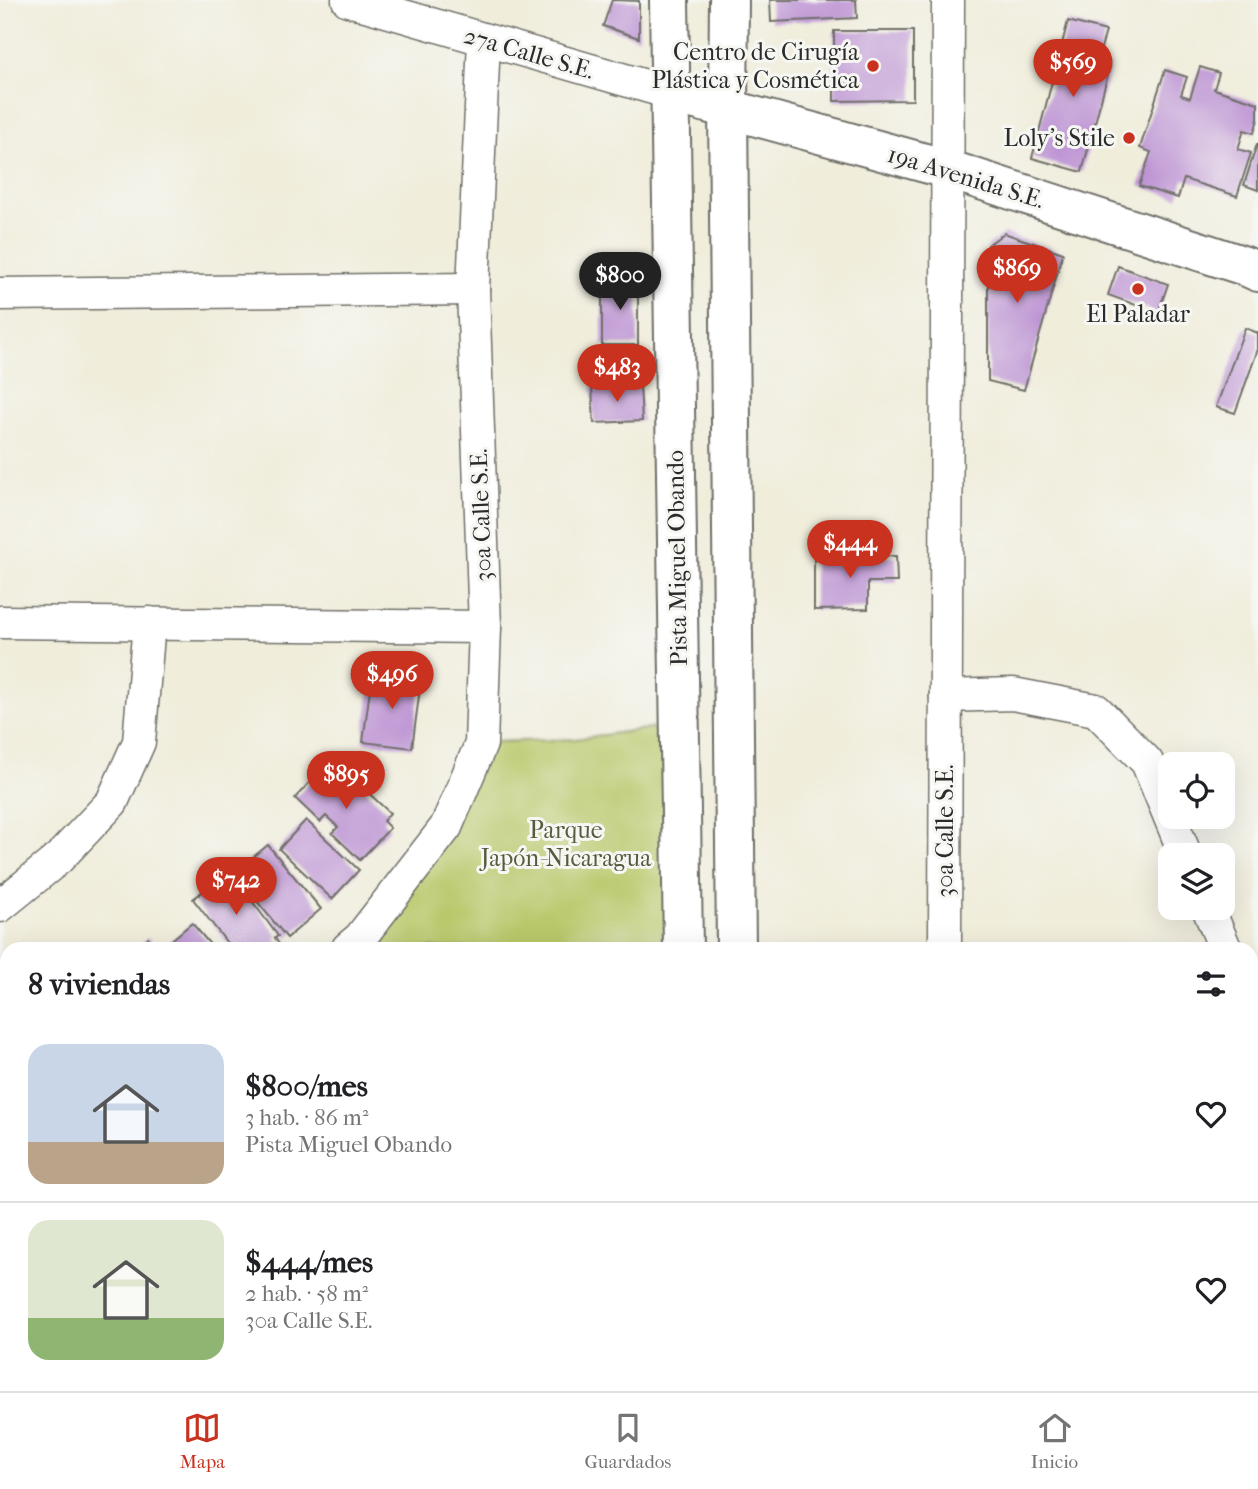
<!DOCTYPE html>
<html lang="es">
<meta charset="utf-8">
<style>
:root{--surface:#fff;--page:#f6f6f6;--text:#202124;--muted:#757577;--line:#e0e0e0;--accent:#c8321e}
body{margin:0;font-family:"IM FELL French Canon",serif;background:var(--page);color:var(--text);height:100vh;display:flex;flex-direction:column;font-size:26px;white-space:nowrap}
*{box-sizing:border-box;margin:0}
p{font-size:23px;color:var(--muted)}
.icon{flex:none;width:38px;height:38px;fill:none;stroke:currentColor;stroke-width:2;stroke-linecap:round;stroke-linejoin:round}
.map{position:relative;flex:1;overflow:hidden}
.panel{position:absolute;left:0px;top:942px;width:1258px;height:450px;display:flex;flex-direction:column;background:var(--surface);border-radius:21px 21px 0 0;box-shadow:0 7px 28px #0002}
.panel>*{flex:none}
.controls{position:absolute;left:1158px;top:752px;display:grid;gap:14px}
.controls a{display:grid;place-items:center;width:77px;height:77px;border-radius:14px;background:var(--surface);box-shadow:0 7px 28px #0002;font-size:35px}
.price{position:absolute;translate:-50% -60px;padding:0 16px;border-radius:24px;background:var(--accent);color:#fff;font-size:23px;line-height:46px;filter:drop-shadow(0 2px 4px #0008)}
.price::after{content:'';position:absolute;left:50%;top:42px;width:21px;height:16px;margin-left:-10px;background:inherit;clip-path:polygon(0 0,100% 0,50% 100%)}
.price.current{background:#222;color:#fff}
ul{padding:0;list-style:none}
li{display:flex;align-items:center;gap:21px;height:175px;padding:0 28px}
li+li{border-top:2px solid var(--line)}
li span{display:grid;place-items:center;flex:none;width:196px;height:140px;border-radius:21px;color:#555}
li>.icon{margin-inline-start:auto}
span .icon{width:84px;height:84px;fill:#fffc;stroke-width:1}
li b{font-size:30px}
h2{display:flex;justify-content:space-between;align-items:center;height:84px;padding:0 28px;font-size:30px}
.tab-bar{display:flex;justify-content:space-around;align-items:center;height:98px;border-top:2px solid var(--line);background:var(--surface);font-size:19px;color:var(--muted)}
.tab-bar a{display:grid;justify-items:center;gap:4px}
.tab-bar .current{color:var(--accent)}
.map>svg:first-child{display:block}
.green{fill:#b9c86a;stroke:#727a4a;stroke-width:2}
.building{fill:#be95d4}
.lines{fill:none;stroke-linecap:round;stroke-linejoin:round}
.minor-casing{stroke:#706f69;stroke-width:35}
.tertiary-casing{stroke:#706f69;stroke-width:42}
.secondary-casing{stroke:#706f69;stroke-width:42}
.minor{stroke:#fff;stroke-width:32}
.tertiary{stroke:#fff;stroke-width:38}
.secondary{stroke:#fff;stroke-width:38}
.poi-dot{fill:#c8321e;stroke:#f6f6f2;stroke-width:2.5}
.labels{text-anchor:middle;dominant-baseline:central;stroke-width:6;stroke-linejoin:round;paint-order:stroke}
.poi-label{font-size:24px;fill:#2b2b2b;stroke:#f6f6f2;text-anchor:end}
.street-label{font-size:24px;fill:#2b2b2b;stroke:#f6f6f2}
.park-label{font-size:24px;fill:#565a3e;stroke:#f6f6f2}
</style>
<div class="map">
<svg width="1258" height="1391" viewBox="0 0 1258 1391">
<rect width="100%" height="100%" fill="#f6f6f2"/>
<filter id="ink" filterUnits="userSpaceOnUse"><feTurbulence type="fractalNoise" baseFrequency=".0143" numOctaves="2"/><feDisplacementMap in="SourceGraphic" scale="14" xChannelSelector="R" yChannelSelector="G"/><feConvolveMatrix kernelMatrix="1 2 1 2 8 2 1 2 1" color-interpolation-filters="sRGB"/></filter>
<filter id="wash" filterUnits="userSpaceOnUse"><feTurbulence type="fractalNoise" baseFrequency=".00686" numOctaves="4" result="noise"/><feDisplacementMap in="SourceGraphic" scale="28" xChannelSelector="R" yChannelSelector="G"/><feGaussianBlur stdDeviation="1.57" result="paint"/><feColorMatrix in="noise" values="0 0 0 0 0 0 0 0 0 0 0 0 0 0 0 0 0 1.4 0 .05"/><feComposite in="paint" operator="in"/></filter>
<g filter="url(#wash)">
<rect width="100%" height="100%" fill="#f0eddb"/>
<!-- green -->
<g class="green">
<path d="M674 725 676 948H364L494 742 575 739Z"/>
<path d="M7 1233V1384H680V1391H0V1237Z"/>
</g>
<g id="blocks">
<!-- building -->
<g class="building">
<path d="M612 0 639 1V38L603 26Z"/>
<path d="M770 0H856L857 18 771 22Z"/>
<path d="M1068 21 1106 31 1097 62 1110 66 1082 172 1032 158Z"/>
<path d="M834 31H913V100L834 101Z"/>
<path d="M1200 67 1219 73 1214 89 1258 103V119L1254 133 1244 130 1238 149 1251 153 1237 196 1184 179 1178 198 1139 186 1151 152 1140 148 1165 70 1187 77 1181 95 1190 98Z"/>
<path d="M1257 144H1258V190L1244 185Z"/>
<path d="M1004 233 1063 253 1024 390 988 381V245Z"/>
<path d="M1118 266 1168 284 1158 313 1108 295Z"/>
<path d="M638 279V345H602V280Z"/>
<path d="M1245 328 1258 333V349L1235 413 1216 407Z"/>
<path d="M640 384 642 421 594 423 592 387Z"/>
<path d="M896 556 897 582H868V609L814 610V558Z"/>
<path d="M372 674 421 681 412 748 363 742Z"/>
<path d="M323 768 336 781 345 771 390 813 383 821 390 828 360 860 332 833 338 827 326 816 320 822 295 798Z"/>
<path d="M306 820 359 870 332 899 279 849Z"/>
<path d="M268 845 321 909 287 938 234 873Z"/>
<path d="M226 874 246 900 249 897 278 936 275 938 281 947 279 948H231L193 899Z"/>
<path d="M192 923 213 948H162Z"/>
<path d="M148 938 157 948H135Z"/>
<path d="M7 1074V1094L0 1087V1080Z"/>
<rect x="442" y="1384" width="51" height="7"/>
</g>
</g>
</g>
<g filter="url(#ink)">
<use href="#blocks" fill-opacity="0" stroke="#706f69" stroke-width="2"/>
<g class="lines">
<!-- minor casing -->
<g class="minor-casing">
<g id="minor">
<path d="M348 0 670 93"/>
<path d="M0 294 473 289"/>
<path d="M0 622 485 627"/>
<path d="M946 696 1013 694 1096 710 1147 762 1186 856"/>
<path d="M0 906 58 859 112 802 139 742 149 623"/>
<path d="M1208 908 1225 948"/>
<path d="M348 948 360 938 446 827 481 744 485 627 473 289 484 40"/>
<path d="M945 948 948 0"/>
<path d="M1251 1012 1258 1028"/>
<path d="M0 1230 7 1227"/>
<path d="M943 1391V1384"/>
</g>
</g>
<!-- tertiary casing -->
<g class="tertiary-casing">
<path id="tertiary" d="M670 93 947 169 1245 266 1258 272"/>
</g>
<!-- secondary casing -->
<g class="secondary-casing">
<g id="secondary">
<path d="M669 0 683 948"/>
<path d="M729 0 728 109 736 948"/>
<path d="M690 1384V1391"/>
<path d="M740 1384V1391"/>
</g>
</g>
<!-- minor -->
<use href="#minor" class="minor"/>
<!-- tertiary -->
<use href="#tertiary" class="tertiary"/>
<!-- secondary -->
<use href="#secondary" class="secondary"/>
</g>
</g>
<!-- markers -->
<g class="poi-dot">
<circle cx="873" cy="66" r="7"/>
<circle cx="1129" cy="138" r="7"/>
<circle cx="1138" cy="289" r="7"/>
</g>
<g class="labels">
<!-- poi labels -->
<g class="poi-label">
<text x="859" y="52">Centro de Cirugía<tspan x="859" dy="28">Plástica y Cosmética</tspan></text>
<text x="1115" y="138">Loly's Stile</text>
<text x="1138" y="314" text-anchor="middle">El Paladar</text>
</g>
<!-- street labels -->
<g class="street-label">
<text transform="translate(529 53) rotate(16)">27a Calle S.E.</text>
<text transform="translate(966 177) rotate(17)">19a Avenida S.E.</text>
<text transform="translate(481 515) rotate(-92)">30a Calle S.E.</text>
<text transform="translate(677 558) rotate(-91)">Pista Miguel Obando</text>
<text transform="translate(945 831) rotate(-90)">30a Calle S.E.</text>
</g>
<!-- park labels -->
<g class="park-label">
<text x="566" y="830">Parque<tspan x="566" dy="28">Japón-Nicaragua</tspan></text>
</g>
</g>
</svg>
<div class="controls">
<a><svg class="icon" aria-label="locate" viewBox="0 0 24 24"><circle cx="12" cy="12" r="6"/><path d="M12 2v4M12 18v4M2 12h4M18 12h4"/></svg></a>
<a><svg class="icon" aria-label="layers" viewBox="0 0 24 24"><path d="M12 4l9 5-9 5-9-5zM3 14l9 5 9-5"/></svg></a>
</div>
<b class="price" style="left:1073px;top:99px">$569</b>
<b class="price" style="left:1017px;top:305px">$869</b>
<b class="price current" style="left:620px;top:312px">$800</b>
<b class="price" style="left:617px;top:404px">$483</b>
<b class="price" style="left:850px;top:580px">$444</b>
<b class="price" style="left:392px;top:711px">$496</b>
<b class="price" style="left:346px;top:811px">$895</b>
<b class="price" style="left:236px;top:917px">$742</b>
<section class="panel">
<h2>8 viviendas<svg class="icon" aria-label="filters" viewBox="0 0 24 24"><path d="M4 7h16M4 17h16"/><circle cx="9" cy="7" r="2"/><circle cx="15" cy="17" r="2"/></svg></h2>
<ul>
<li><span style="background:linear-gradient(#c9d6e8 70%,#b9a48a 0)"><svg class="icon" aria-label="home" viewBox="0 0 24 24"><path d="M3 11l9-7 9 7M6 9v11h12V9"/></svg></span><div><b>$800/mes</b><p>3 hab. · 86 m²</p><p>Pista Miguel Obando</p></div><svg class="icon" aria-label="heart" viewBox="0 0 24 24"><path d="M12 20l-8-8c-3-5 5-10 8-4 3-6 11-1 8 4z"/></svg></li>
<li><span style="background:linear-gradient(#dfe7d0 70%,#8fb573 0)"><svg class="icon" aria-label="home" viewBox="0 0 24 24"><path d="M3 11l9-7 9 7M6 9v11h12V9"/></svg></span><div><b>$444/mes</b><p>2 hab. · 58 m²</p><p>30a Calle S.E.</p></div><svg class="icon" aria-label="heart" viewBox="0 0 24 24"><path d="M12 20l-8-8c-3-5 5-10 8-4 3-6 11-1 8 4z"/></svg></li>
</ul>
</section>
</div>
<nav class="tab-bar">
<a class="current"><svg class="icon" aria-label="map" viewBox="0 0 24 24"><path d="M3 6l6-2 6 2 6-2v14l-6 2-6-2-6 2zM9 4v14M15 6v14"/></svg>Mapa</a>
<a><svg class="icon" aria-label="saved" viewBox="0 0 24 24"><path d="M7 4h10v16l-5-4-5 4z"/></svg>Guardados</a>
<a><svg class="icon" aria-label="home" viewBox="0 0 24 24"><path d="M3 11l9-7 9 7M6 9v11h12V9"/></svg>Inicio</a>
</nav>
